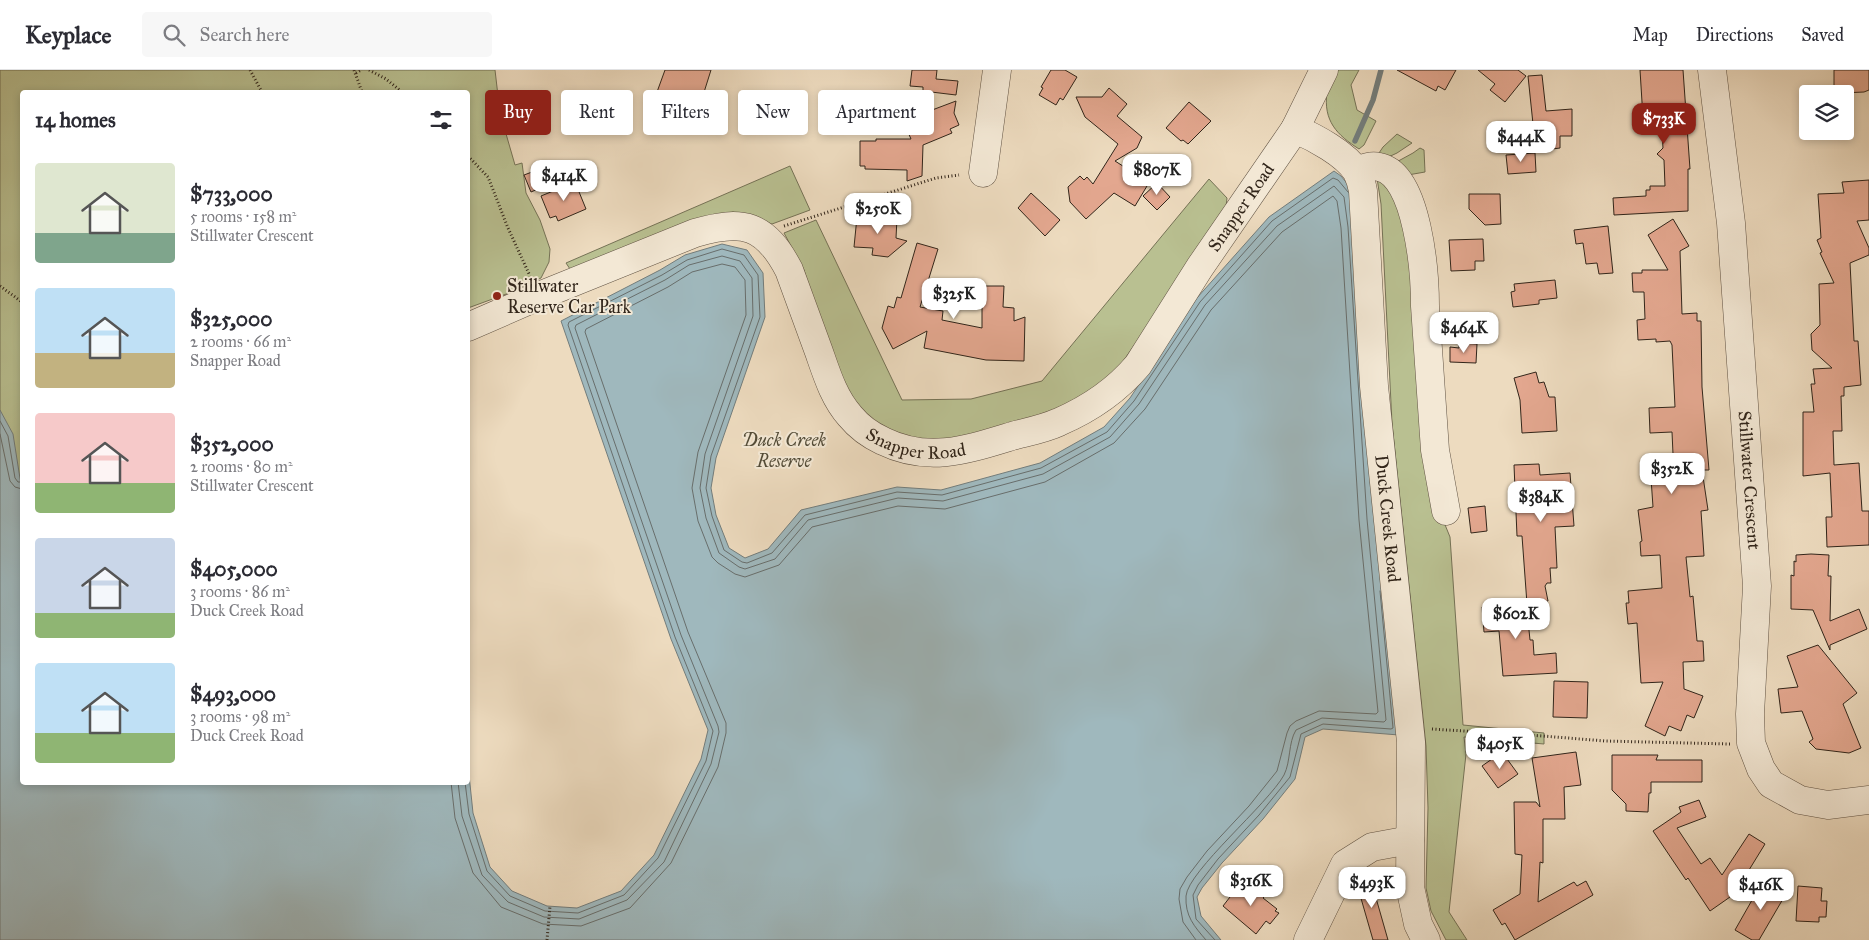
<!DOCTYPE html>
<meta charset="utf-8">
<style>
:root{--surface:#fff;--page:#f7f7f7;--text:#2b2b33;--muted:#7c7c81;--line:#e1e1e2;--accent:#8f2418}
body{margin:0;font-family:"IM FELL Great Primer",serif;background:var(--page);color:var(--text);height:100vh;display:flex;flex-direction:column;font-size:19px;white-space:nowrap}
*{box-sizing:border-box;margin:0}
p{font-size:16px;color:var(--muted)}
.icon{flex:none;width:28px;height:28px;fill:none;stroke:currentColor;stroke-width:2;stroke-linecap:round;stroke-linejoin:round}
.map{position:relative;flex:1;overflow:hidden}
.panel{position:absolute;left:20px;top:20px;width:450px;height:695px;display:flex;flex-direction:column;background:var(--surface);border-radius:5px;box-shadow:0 2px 8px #0003}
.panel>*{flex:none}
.guide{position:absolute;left:485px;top:20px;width:475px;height:45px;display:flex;gap:10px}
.controls{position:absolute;left:1799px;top:15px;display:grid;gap:10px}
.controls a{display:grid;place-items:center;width:55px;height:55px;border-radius:5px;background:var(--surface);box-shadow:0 2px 8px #0003;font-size:25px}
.price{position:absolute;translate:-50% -42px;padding:0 11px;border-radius:10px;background:#fff;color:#222;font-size:16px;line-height:32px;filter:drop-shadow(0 1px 2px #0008)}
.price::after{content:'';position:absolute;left:50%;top:30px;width:15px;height:11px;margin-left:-8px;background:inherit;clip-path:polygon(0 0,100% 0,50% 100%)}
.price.current{background:var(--accent);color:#fff}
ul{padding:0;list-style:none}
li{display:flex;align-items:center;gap:15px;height:125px;padding:0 15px}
li span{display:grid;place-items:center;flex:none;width:140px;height:100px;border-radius:5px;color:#555}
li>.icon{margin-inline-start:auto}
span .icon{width:60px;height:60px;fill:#fffc;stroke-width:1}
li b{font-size:21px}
h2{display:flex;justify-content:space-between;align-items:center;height:60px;padding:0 15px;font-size:21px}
.pill{padding:0 18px;border-radius:5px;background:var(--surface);box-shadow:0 2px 8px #0003;font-size:18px;line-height:45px}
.pill.current{background:var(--accent);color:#fff}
header{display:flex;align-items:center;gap:30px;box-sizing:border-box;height:70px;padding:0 25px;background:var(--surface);border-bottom:1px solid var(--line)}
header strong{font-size:24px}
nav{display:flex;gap:28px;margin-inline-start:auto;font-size:18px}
.search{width:350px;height:45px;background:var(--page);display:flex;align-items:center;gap:12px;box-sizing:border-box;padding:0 18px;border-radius:5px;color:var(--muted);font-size:19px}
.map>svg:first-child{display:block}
.green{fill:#b9c091;stroke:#757256}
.water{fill:#9fb8bd;stroke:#737d7c}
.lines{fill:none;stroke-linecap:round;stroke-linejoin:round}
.shore{stroke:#686e6c;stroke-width:1}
.stream{stroke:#737d7c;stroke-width:5.5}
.building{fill:#e3a78f;stroke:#31251a}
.minor-casing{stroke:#605243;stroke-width:29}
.path{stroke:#31251a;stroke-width:3;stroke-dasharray:1 2.5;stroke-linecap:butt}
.minor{stroke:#f3e8d5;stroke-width:28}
.poi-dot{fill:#8f2418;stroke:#f3e8d5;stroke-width:2}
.labels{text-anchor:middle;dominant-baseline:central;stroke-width:4;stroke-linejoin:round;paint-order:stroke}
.street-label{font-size:18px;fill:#31251a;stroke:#f3e8d5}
.poi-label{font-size:18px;fill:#31251a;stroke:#f3e8d5;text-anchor:start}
.park-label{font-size:18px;font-style:italic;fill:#534c38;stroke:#f3e8d5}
</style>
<header>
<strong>Keyplace</strong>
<div class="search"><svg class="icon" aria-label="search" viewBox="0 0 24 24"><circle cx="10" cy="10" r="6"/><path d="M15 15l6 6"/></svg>Search here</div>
<nav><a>Map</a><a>Directions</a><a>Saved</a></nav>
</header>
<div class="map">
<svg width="1869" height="870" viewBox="0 0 1869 870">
<rect width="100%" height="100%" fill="#eddbbf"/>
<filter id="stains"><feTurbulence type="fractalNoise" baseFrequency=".004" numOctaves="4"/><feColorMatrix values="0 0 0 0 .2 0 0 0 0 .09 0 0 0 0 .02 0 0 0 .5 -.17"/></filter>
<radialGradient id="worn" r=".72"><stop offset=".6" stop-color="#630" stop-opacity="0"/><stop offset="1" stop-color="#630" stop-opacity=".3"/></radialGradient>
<!-- green -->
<g class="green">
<path d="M0 0H495L500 43 515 95 522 93 526 123 540 150 550 179 549 192 541 208 509 223 468 238V22H22V698L0 695Z"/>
<path d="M1337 0H1359L1351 15 1357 40 1376 51 1364 75 1359 79C1337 65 1323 51 1327 22 1328 15 1334 7 1337 0Z"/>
<path d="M1397 64 1412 73 1397 83 1382 90 1377 86 1383 77Z"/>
<path d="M1420 78 1424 80 1425 102 1402 106 1391 95 1413 83Z"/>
<path d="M790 96 810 140 772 154 733 142 686 155 572 202 566 193Z"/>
<path d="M1377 108 1400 117 1439 440 1450 467 1463 655 1544 663V674L1464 667 1466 684 1449 842 1467 870H1446L1431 841 1426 818 1428 738 1426 676 1392 353 1381 134Z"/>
<path d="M1209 109 1227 128 1225 146 1112 307 1062 340 926 377 881 358 856 339 822 263 804 200 784 163 816 150 902 330 971 329 1042 311Z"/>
</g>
<!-- water -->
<path class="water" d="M1334 101 1341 106 1354 122 1399 665 1323 659 1305 667 1295 709 1263 749 1222 793 1202 818 1197 827 1201 846 1221 870H0V340L13 364 22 421V712H468V695L473 743 490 797 512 821 547 836 577 838 621 821 654 785 701 689 708 660 671 569 561 251 660 200 685 185 722 174 747 180 763 203 765 247 716 388 711 418 716 445 729 478 745 488 768 479 801 440 897 417 941 420 1040 393 1104 357 1130 328 1196 229 1269 147Z"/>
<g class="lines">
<!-- shore -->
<g class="shore">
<path d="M0 351 8 366 15 408 18 412H22"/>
<path d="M0 364 10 411 15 417 22 419"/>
<path d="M451 712 455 748 473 803 501 837 543 854 581 856 630 838 671 793 718 697 726 663V653L688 562 585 262 586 259 668 217 692 202 722 194 735 197 745 210 746 245 698 382 692 418 698 451 712 487 718 493 735 504 745 507 779 495 812 457 898 436 945 439 1045 412 1114 373 1145 339 1211 240 1282 162 1333 126 1337 131 1341 158 1359 450 1378 642 1376 644 1319 641 1296 651 1290 656 1287 663 1277 701 1249 736 1207 781 1187 807 1180 819 1179 829 1183 852 1196 870"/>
<path d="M458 712 462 746 482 805 508 832 544 847 579 849 627 830 664 792 711 694 719 662 718 656 681 565 575 258 576 255 665 210 689 195 722 186 740 191 752 208 753 246 705 384 700 418 706 448 719 483 739 497 745 499 775 489 808 450 898 428 943 431 1043 404 1110 367 1139 334 1205 235 1277 156 1334 116 1344 127 1348 157 1367 449 1386 650 1384 652 1322 648 1296 660C1288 673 1291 691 1284 705 1268 734 1188 801 1186 826 1185 846 1194 856 1206 870"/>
<path d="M465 712 469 744 487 801 510 826 545 841 578 843 624 825 658 788 706 691 713 661 675 567 568 255 569 252 662 205 687 190 722 179 744 185 758 205 760 247 711 386 706 418 712 446 724 480 742 492 747 493 772 483 805 445 897 422 942 425 1041 398 1107 362 1134 331 1200 232 1272 151 1333 108 1338 110 1348 122"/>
<path d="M1215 870 1196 849 1193 825 1198 815 1218 789 1259 745 1290 707 1301 664 1323 654 1391 659 1393 658 1380 521"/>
</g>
<!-- stream -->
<path class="stream" d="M1355 71 1373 30 1381 0"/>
</g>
<!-- building -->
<g class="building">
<path d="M665 0H711L700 35 675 27 673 33 658 28 660 23 657 22Z"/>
<path d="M912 0H937L936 9 958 11 956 25 923 21V17L910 16Z"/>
<path d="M1051 0H1065L1077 7 1063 30 1060 28 1056 35 1039 25 1043 18 1041 17Z"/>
<path d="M1397 0H1456L1445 20 1438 16 1436 21Z"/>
<path d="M1478 0H1518L1526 6 1505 32 1490 20 1495 14Z"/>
<path d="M1640 0H1683L1690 99H1688V141L1614 145 1613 128 1646 126V120H1650V116H1665L1664 90 1657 84 1663 78 1661 47 1643 48Z"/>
<path d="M1834 0H1869V20L1864 22 1842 23 1834 15Z"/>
<path d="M1542 5 1546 41 1572 39V66H1560V78L1544 80 1543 54H1533L1528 6Z"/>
<path d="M1109 18 1127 34 1117 46 1142 67 1137 78 1115 91 1126 98 1124 101 1147 116 1135 136 1114 123 1086 149 1070 132 1068 117 1080 106 1084 110 1087 107 1093 114 1118 74 1085 47 1076 27H1102Z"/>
<path d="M956 31 954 43 959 55 950 59 952 63 923 75 922 106 907 111V100L865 99V96H860V71H876V69H911L903 51Z"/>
<path d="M1189 32 1211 51 1188 74 1183 70 1181 71 1166 58Z"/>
<path d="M1535 83 1536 102 1508 104 1506 85Z"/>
<path d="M540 99 547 115 531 122 524 105Z"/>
<path d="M1869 110V150L1857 151 1869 178V185L1850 193 1854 271H1858L1861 315 1844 317V326H1841L1842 361H1833L1834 395 1859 393 1862 441H1869V475L1827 477 1826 447H1832L1830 403 1803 406V342H1814L1811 314H1815L1813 299 1832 298 1812 280 1811 264 1820 255 1819 214 1834 213 1820 183 1822 182 1817 170 1821 168 1818 124 1844 123 1842 112Z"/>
<path d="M575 112 586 139 558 151 556 146 550 148 541 126Z"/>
<path d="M1157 113 1170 127 1157 140 1143 126Z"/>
<path d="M1031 123 1060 150 1045 166 1018 138Z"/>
<path d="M1469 124H1500L1501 154 1485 155 1469 139Z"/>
<path d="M867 146 897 148 896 168 907 171 888 187 872 185 873 178 854 177 857 147H867Z"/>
<path d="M1673 149 1689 176 1680 181 1682 244 1697 243V251H1701L1702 317 1709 400H1702L1708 440 1701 441 1704 486 1686 487 1690 527 1693 526 1697 571H1703L1704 591 1683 592 1684 619 1703 626 1694 648 1687 645 1681 661 1669 656 1665 666 1645 656 1663 612 1641 613 1637 553 1628 554 1626 533H1629L1628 521 1662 518 1660 485 1641 486 1640 472 1642 471 1638 440 1653 437 1651 408 1674 406 1672 362 1650 363 1649 338 1675 337 1672 275 1670 271 1656 272V269L1638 270 1637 250 1645 249 1644 222H1633L1632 203H1642V200H1668L1648 165Z"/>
<path d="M1608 156 1613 203 1599 204 1597 193 1586 194 1583 173 1576 174 1574 160Z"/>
<path d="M1483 169 1484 191H1475V200L1451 201 1449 170Z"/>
<path d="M917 173 938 179 920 237 943 241 942 250 982 258V216H1004L1003 237 1014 238V251L1025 247 1024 291 986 290 924 278 927 261 893 279 882 258 888 236 894 238 897 227 901 228Z"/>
<path d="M1555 210 1557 228 1539 230V234L1513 237 1511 222 1515 221 1514 214Z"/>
<path d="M1459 273 1477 274 1476 293 1450 292V277L1459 278Z"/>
<path d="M1536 302 1539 313 1544 312 1549 327H1555L1557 361 1522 363 1520 330 1514 308Z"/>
<path d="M1539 394 1540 405 1570 403 1574 456 1555 457 1557 498H1550L1551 513H1547L1545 516 1548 531 1527 534 1522 466H1517L1514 395Z"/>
<path d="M1485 436 1487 461 1471 463 1468 438Z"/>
<path d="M1811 484 1829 485 1828 506H1831L1830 551 1859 539 1867 559 1830 575V580L1813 540 1791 539V505L1794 506V491L1796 492V485Z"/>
<path d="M1526 531 1530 570H1533L1534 585 1556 583 1557 603 1503 606 1499 561 1484 562 1482 537H1484V535Z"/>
<path d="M1818 575 1857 623 1843 634 1861 678 1849 683 1816 679 1809 672 1813 669 1802 641 1781 643 1778 619 1798 617 1787 586Z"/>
<path d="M1554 611 1588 612 1587 648 1553 647Z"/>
<path d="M1502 682 1518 704 1498 718 1482 696Z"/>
<path d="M1576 682 1581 715 1564 717 1565 749H1543V793L1540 792 1538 832 1574 812 1577 816 1586 811 1593 825 1515 870 1505 853 1502 855 1493 840 1520 824 1522 785 1515 784 1514 732H1536L1540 737 1532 688Z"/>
<path d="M1612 685H1658L1656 690H1702V712H1651V723H1649L1648 742 1626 741V734L1612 720Z"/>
<path d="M1699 730 1706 747 1677 758 1701 794 1710 788 1722 805 1749 764 1765 774 1749 800 1760 806 1710 841 1688 808 1686 810 1653 761 1681 742 1679 737Z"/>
<path d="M1370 807 1388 870H1373L1356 811Z"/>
<path d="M1244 809 1265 826 1263 828 1277 839 1275 841 1279 843 1270 854 1266 851 1256 864 1223 836Z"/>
<path d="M1764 809 1787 822 1759 870H1752L1735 860Z"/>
<path d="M1798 816 1822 818 1821 831H1827L1826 847H1819V852L1796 851Z"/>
</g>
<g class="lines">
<!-- minor casing -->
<g class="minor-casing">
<g id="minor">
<path id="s1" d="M1712 0 1731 153 1757 516 1750 644 1751 673 1761 699 1771 714 1800 730 1828 735 1869 730"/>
<path id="s2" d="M1295 59C1314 67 1346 84 1357 102 1360 108 1362 115 1363 121L1374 316 1411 672 1410 817 1418 854 1426 870"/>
<path d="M1357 101C1364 98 1371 95 1379 97 1418 104 1425 204 1425 236L1435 380 1446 441"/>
<path d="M983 103 997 0"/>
<path id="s3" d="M468 257 539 226 695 163C743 149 765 154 789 200 799 227 809 255 819 282 827 305 834 328 850 346 859 357 870 365 883 371 928 393 966 380 1012 366 1027 362 1044 359 1059 352 1089 339 1117 320 1138 295L1200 197 1295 59 1324 0"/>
<path d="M1308 870 1345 794 1372 777 1410 770"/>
</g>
</g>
<!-- path -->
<g class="path">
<path d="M250 0 262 22"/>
<path d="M354 0 362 22"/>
<path d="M369 0 386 9 402 22"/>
<path d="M356 3 361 0"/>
<path d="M468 86 488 107 508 158 530 206"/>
<path d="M784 156 936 108 959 105"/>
<path d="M0 216 22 232"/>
<path d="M1432 659 1543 666 1605 671 1730 674"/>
<path d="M547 870 550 836"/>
</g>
<!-- minor -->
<use href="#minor" class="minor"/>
</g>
<!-- markers -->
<circle class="poi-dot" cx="497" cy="226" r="5"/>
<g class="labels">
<!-- street labels -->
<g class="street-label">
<text stroke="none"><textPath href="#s3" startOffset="1029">Snapper Road</textPath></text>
<text stroke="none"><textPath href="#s3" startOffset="594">Snapper Road</textPath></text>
<text stroke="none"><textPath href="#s1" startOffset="412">Stillwater Crescent</textPath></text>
<text stroke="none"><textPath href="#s2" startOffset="425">Duck Creek Road</textPath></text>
</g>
<!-- poi labels -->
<g class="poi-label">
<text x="507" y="216">Stillwater<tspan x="507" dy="21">Reserve Car Park</tspan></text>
</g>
<!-- park labels -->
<g class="park-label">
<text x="784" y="370">Duck Creek<tspan x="784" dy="21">Reserve</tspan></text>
</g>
</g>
<rect width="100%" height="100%" filter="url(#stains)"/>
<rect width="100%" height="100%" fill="url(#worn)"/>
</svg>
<div class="controls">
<a><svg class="icon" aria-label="layers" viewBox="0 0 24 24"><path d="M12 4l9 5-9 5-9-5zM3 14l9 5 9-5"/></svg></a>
</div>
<b class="price current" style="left:1664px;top:75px">$733K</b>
<b class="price" style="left:1521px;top:93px">$444K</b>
<b class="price" style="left:1157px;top:126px">$807K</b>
<b class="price" style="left:564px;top:132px">$414K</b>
<b class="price" style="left:878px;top:165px">$250K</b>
<b class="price" style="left:954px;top:250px">$325K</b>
<b class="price" style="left:1464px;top:284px">$464K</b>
<b class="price" style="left:1672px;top:425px">$352K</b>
<b class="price" style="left:1541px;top:453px">$384K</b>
<b class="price" style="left:1516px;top:570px">$602K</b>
<b class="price" style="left:1500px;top:700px">$405K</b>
<b class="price" style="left:1251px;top:837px">$316K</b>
<b class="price" style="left:1372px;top:839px">$493K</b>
<b class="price" style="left:1761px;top:841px">$416K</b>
<div class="guide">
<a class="pill current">Buy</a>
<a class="pill">Rent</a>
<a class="pill">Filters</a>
<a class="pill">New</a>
<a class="pill">Apartment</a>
</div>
<section class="panel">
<h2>14 homes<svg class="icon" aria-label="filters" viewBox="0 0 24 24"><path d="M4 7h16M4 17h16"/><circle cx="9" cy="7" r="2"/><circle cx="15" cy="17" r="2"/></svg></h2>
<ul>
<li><span style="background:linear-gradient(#dfe7d0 70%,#7fa58c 0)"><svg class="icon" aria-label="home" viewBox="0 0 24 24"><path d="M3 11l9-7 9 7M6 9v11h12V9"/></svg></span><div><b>$733,000</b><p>5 rooms · 158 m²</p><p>Stillwater Crescent</p></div></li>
<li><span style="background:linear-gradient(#bfe0f5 65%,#c2b280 0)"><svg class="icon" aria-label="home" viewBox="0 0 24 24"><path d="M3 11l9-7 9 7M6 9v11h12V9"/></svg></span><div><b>$325,000</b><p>2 rooms · 66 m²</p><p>Snapper Road</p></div></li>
<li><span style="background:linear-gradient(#f6c9c9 70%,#8fb573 0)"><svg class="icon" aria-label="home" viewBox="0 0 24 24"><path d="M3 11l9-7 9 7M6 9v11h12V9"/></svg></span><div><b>$352,000</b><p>2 rooms · 80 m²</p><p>Stillwater Crescent</p></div></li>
<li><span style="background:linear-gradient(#c9d6e8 75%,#8fb573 0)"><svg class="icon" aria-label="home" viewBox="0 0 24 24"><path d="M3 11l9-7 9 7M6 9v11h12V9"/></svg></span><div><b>$405,000</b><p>3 rooms · 86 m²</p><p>Duck Creek Road</p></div></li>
<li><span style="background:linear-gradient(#bfe0f5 70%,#8fb573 0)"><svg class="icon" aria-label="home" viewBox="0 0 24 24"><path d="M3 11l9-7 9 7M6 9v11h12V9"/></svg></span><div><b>$493,000</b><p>3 rooms · 98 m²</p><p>Duck Creek Road</p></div></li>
</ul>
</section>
</div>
